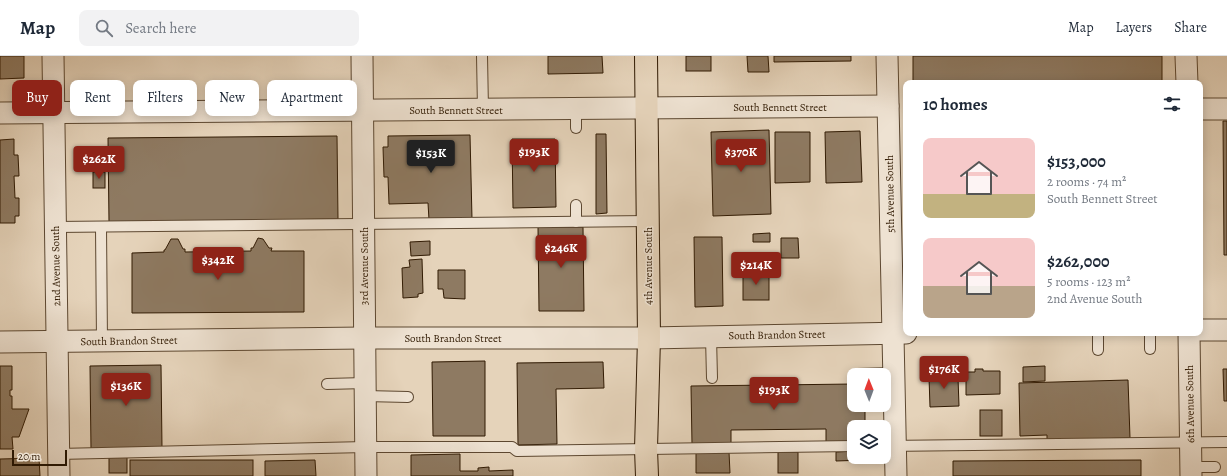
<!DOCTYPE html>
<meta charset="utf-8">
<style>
:root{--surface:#fff;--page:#f2f2f3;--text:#1f2937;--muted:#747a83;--line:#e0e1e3;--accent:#8f2418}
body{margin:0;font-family:Alegreya,serif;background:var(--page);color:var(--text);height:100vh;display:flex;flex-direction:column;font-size:15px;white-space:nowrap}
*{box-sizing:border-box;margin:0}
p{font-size:13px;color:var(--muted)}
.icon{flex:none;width:22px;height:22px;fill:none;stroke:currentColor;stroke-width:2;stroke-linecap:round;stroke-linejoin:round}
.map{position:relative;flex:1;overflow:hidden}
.drawer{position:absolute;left:903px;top:24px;width:300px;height:256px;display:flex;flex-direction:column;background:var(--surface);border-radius:8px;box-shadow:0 2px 10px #0003}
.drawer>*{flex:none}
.top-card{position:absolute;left:12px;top:24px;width:380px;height:36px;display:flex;gap:8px}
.needle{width:26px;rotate:359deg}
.buttons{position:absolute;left:847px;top:312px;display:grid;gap:8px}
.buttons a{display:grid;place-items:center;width:44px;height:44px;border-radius:8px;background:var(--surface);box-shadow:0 2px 10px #0003;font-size:20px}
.scale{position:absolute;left:12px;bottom:10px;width:55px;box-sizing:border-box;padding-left:4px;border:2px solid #301a03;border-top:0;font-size:11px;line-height:14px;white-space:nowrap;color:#301a03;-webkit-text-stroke:3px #eee2d2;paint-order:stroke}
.price{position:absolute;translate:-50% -34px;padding:0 9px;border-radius:4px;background:var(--accent);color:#fff;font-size:13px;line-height:26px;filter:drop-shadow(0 1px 2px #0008)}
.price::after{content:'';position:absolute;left:50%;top:24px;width:12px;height:9px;margin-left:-6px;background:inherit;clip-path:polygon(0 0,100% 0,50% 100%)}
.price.on{background:#222;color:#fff}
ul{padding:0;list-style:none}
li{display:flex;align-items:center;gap:12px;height:100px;padding:0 20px}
li span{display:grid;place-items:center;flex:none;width:112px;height:80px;border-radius:8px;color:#555}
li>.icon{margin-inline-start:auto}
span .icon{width:48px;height:48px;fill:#fffc;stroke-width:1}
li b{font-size:17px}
h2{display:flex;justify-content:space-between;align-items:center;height:48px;padding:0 20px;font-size:17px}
.pill{padding:0 14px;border-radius:8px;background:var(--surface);box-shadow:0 2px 10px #0003;font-size:14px;line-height:36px}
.pill.on{background:var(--accent);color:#fff}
header{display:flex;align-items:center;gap:24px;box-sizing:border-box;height:56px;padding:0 20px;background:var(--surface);border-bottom:1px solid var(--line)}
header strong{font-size:19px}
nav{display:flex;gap:22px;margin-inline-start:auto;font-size:14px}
.search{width:280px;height:36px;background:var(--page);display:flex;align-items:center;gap:10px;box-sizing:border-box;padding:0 14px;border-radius:8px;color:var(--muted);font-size:15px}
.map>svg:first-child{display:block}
.building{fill:#8e7a62;stroke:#301a03}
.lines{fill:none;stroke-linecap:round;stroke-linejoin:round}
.lane-casing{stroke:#5d4831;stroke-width:12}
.street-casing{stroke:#5d4831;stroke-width:23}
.primary-casing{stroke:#301a03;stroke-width:24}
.lane{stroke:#eee2d2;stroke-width:10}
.street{stroke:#eee2d2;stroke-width:21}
.primary{stroke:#e5d3ba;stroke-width:22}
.labels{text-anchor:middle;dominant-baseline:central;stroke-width:3;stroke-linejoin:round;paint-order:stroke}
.street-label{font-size:11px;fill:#301a03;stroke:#eee2d2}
</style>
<header>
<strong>Map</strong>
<div class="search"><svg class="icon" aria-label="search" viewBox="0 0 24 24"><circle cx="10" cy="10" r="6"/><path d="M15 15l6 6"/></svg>Search here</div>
<nav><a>Map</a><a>Layers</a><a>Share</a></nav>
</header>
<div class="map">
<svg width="1227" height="420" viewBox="0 0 1227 420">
<rect width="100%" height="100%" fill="#e5d3ba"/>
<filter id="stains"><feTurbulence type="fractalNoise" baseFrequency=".005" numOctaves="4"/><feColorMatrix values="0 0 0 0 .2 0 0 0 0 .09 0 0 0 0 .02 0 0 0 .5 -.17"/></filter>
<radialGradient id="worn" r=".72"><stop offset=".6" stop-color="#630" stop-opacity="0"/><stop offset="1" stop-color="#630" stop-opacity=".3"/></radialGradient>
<!-- building -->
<g class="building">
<path d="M0 0H24V22L0 23Z"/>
<path d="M548 0H602L603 17 548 18Z"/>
<rect x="686" y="0" width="25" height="15"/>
<path d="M747 0H768L769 16H748Z"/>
<path d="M774 0H851V5L774 6Z"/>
<rect x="913" y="0" width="249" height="27"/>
<path d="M1223 65H1227V199H1224Z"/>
<path d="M769 74 771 158 713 160 711 76Z"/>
<path d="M860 75 862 126 826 127 825 76Z"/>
<path d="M775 76H810V126L775 127Z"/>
<path d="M596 78H606L607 157 596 158Z"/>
<path d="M470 79 472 163 429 164 428 147 389 148 388 121H384L383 91H388V80Z"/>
<path d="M337 80 338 163 109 166 108 82Z"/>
<path d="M14 83V99H18L19 120H14L15 142H19V160H15V167H0V84Z"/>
<path d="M512 83H555L556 151 513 152Z"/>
<rect x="93" y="116" width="12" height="16"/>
<path d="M538 171H583L584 255H539Z"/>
<path d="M770 177V186H753V178Z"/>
<path d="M694 181H722L723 250 695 251Z"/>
<path d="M258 182 263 183 269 192H272L271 195H304V256L132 257V197L164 196V194H165L171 183H178L183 193H185V196L251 195V192H253Z"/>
<path d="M781 182H798L799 202H781Z"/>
<path d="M430 185V199L411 200 410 186Z"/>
<path d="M422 203 423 237 418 238V241L403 242 402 212 410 211 409 204Z"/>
<path d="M438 214H465V243L444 242 443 233H438Z"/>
<rect x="743" y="216" width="26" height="28"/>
<path d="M485 305V380H433L432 306Z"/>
<path d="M603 306 604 332 556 333 557 388 518 389 517 307Z"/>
<path d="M161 309 162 392 91 393 90 310Z"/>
<path d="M0 310H12V334H10V340H12V353H29L19 381H12L13 393H0Z"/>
<path d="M1045 310V325L1023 326V311Z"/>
<path d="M975 313H983V315H1000V338L966 339V316H975Z"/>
<path d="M1223 313H1227V345H1224Z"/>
<path d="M957 316V322H958L959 350 930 351 929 321H931V317Z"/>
<path d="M1128 324 1130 382 1047 384V379L1020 380 1019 327Z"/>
<path d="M854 328V349H865V371H854V386H826V373L731 374V388H692L691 330Z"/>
<rect x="980" y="354" width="22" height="26"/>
<path d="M854 395V401H865V404L836 405V396Z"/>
<path d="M696 396H729L730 417H696Z"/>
<rect x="778" y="396" width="20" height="21"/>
<path d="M460 398V415H478V412L489 411V415L513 414V420H411V399Z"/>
<rect x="109" y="401" width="18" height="16"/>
<path d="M39 402 40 420H0V403Z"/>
<rect x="130" y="404" width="123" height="16"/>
<path d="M315 404 316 420H265V405Z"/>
<path d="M1141 404V420H953V405Z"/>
</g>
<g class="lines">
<!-- lane casing -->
<g class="lane-casing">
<g id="lane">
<path d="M482 0 483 53"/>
<path d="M576 72V53"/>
<path d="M576 166V149"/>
<path d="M55 171 648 165"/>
<path d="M101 171 102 285"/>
<path d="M1098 277V294"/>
<path d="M711 281 712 322"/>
<path d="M1150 293V277"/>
<path d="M857 318 894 317"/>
<path d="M327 328 365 327"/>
<path d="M365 340 408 341"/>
<path d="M884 390 1227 386"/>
<path d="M58 398 366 391H512L517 395 854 390"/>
<path d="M1191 411H1215"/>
</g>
</g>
<!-- street casing -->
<g class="street-casing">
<g id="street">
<path d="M53 0 59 420"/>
<path d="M362 0 366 420"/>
<path d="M887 0 896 420"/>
<path d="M1186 0 1187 27"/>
<path d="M1200 53H1227"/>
<path d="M0 57 888 50"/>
<path d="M1200 274H1227"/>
<path d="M1189 277 1191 420"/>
<path d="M0 286 364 282H649L906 277"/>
</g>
</g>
<!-- primary casing -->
<g class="primary-casing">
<path id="primary" d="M646 0 649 282 646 393 647 420"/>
</g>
<!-- lane -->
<use href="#lane" class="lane"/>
<!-- street -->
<use href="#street" class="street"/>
<!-- primary -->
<use href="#primary" class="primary"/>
</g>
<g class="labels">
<!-- street labels -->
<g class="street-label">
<text x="780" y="51">South Bennett Street</text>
<text x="456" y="54">South Bennett Street</text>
<text transform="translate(890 138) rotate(-91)">5th Avenue South</text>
<text transform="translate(56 210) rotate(-91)">2nd Avenue South</text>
<text transform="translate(364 210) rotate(-90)">3rd Avenue South</text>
<text transform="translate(648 210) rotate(-90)">4th Avenue South</text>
<text transform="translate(777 279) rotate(-1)">South Brandon Street</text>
<text x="453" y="282">South Brandon Street</text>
<text transform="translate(129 285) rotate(-1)">South Brandon Street</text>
<text transform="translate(1190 348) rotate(-91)">6th Avenue South</text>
</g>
</g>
<rect width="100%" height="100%" filter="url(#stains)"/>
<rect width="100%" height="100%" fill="url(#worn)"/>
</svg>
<div class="buttons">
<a><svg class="needle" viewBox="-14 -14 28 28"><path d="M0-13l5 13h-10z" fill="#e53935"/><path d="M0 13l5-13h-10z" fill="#747a83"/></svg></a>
<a><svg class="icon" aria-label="layers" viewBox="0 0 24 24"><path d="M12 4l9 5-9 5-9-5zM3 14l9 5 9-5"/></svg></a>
</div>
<div class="scale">20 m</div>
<b class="price" style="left:534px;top:117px">$193K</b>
<b class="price" style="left:741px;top:117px">$370K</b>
<b class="price on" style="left:431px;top:118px">$153K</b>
<b class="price" style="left:99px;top:124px">$262K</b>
<b class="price" style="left:561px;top:213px">$246K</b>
<b class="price" style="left:218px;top:225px">$342K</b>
<b class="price" style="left:756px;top:230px">$214K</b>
<b class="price" style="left:944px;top:334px">$176K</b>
<b class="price" style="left:126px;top:351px">$136K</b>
<b class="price" style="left:774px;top:355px">$193K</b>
<div class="top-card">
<a class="pill on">Buy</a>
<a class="pill">Rent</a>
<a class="pill">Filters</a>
<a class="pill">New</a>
<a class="pill">Apartment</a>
</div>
<section class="drawer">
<h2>10 homes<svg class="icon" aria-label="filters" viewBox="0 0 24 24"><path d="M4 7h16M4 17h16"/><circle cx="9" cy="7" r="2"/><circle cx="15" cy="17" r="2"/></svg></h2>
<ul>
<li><span style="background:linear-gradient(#f6c9c9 70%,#c2b280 0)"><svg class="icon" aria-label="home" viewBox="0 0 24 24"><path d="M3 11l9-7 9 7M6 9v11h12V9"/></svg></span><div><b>$153,000</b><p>2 rooms · 74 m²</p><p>South Bennett Street</p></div></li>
<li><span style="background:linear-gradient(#f6c9c9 60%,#b9a48a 0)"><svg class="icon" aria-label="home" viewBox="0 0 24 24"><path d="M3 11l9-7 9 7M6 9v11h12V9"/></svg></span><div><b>$262,000</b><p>5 rooms · 123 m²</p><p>2nd Avenue South</p></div></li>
</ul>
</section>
</div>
